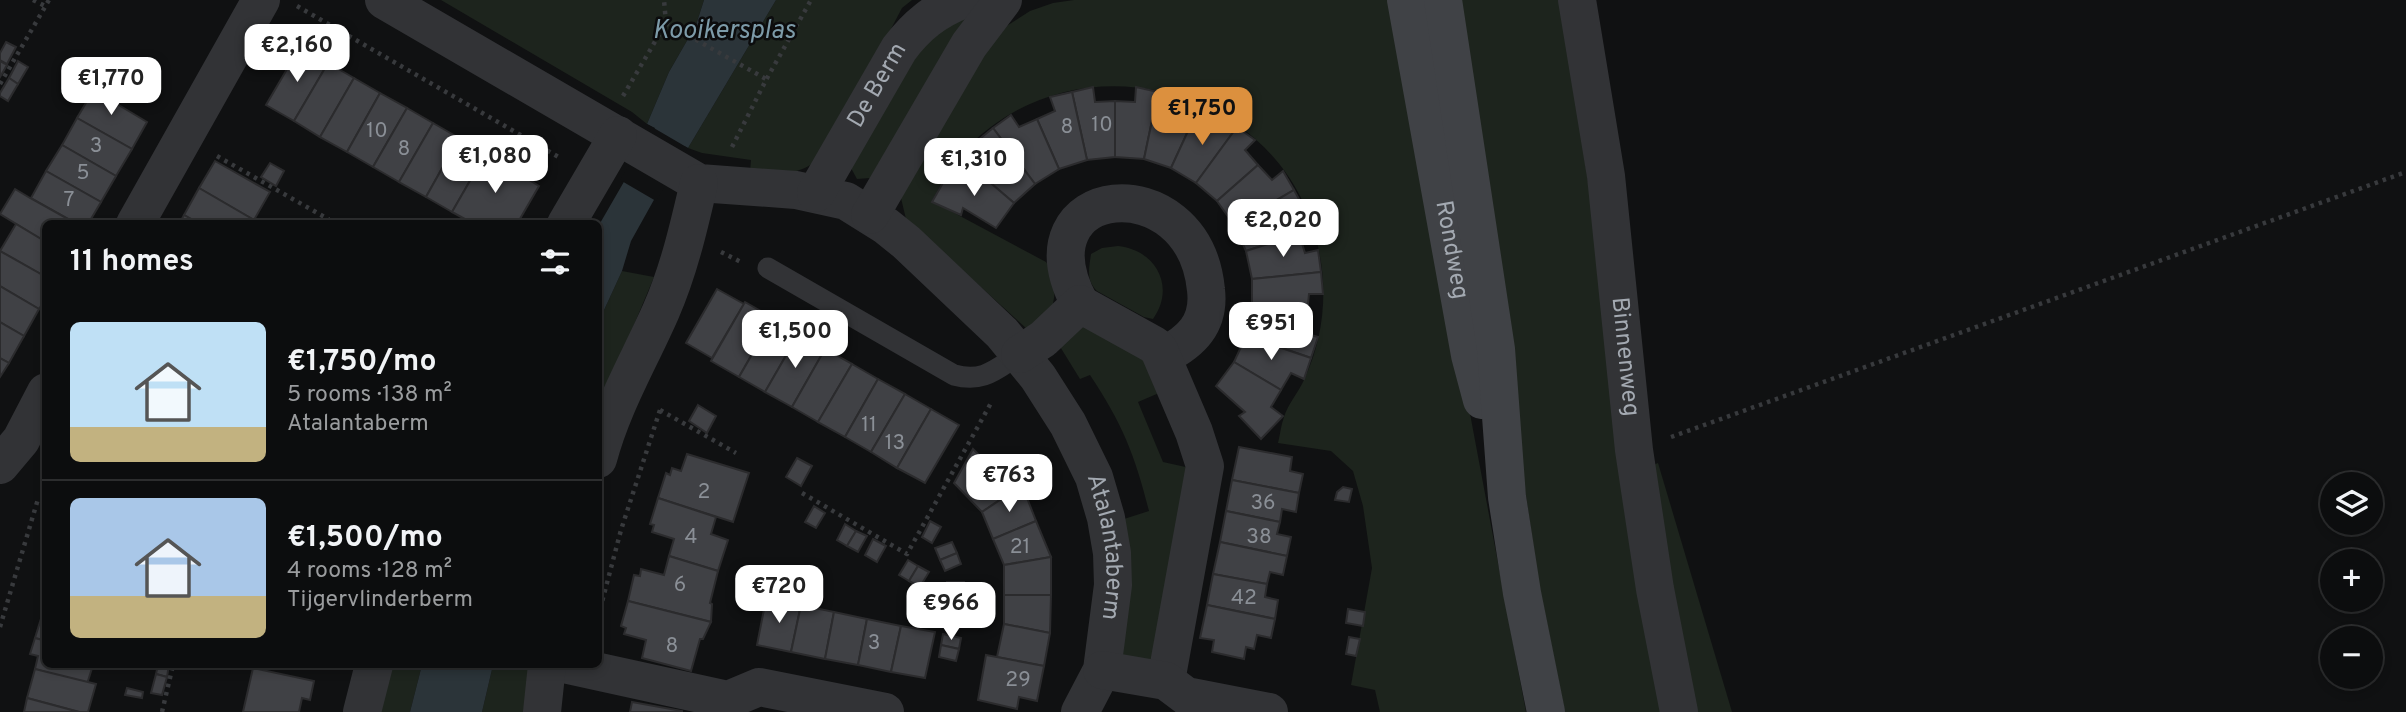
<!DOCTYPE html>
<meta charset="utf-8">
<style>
:root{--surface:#0c0d0e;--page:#151617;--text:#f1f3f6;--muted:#9a9c9e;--line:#2c2d2e;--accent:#dc903e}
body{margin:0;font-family:Overpass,sans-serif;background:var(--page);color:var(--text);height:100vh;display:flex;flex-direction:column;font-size:26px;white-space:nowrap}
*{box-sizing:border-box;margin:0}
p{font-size:23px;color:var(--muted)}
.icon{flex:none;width:38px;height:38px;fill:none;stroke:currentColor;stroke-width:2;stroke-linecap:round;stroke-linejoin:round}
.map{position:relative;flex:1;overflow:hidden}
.details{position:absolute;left:42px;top:220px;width:560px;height:448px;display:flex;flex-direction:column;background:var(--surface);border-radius:10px;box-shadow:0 4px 10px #0003,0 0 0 2px var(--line)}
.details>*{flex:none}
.controls{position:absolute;left:2320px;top:472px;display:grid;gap:14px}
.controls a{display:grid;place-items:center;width:63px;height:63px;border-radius:50%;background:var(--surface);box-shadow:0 4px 10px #0003,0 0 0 2px var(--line);font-size:35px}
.price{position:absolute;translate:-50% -60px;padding:0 16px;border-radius:14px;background:#fff;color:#222;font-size:23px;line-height:46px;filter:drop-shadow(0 2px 4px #0008)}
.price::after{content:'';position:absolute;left:50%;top:42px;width:21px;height:16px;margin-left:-10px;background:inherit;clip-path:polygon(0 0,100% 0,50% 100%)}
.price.current{background:var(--accent);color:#111}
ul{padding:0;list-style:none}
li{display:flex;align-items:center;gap:21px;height:175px;padding:0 28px}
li+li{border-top:2px solid var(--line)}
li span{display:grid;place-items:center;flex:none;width:196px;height:140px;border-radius:10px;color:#555}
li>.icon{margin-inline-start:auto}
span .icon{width:84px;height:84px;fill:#fffc;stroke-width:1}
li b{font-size:30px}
h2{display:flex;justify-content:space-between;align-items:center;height:84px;padding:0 28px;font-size:30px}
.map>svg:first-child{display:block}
.green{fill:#1d241d}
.water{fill:#2b3439}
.pier{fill:#101112}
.building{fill:#404145;stroke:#2b2b2d;stroke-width:2}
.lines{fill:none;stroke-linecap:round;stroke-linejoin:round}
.path{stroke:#383a3d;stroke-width:4.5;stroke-dasharray:3.5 5;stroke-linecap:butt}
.lane{stroke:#323336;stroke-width:21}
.street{stroke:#323336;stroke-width:38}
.secondary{stroke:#404246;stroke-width:38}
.labels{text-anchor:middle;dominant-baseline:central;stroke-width:5;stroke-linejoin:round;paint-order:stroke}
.number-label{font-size:21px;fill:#8a8f96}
.street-label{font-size:24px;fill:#a3a9b1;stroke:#0c0c0d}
.water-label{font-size:26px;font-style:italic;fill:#7d9ba9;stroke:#0c0c0d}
</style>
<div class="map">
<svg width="2406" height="712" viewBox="0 0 2406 712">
<rect width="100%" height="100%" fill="#101112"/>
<!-- green -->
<g class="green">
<path d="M441 0H704L696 25 669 72 647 124 632 112Z"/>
<path d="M776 0H912L902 8 826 152C802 177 783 174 750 172L751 160 702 153 688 148Z"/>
<path d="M1074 0H1388L1401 46 1526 712H1380L1375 690 1351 685 1372 568 1363 506 1353 471 1331 451 1278 443C1280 435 1281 425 1284 417 1288 404 1298 393 1304 380 1323 340 1328 294 1319 251 1289 93 1090 33 974 141 956 157 943 180 932 201L1046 262C1059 278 1055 291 1052 310L1027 329 906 219 900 194 991 36 1030 11 1053 3Z"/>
<path d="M1453 0H1561L1667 712H1565L1539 584Z"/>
<path d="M971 10 870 178 857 179 851 168 905 58Z"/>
<path d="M1118 246C1156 250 1176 287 1153 319L1144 317 1097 291C1086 280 1089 269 1091 254L1102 248Z"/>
<path d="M622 271 654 277 610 382 599 421V321Z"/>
<path d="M1084 326 1143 353 1159 393 1138 402 1163 462 1190 468 1153 660 1123 656 1124 519 1149 511C1135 455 1122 423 1090 375L1080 379 1059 345Z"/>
<path d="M1658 463 1732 712H1693L1648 467Z"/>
<path d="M391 665H422L410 712H379Z"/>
<path d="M493 665H533L523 712H482Z"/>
</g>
<!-- water -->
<g class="water">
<path d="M704 0H776L688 148 684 146 631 241 622 271 599 321V225L655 128 647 124 669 72 696 25Z"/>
<path d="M422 665H493L482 712H410Z"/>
</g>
<!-- pier -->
<path class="pier" d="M647 124 688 148 656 201 620 180 651 130 645 127Z"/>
<!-- building -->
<g class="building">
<path d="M6 42 16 47 7 64 0 60V53Z"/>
<path d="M300 47 328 63 294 121 266 105Z"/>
<path d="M0 61 7 65 0 77Z"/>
<path d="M18 61 28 67 18 84 9 78Z"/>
<path d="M328 63 354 78 320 137 294 121Z"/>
<path d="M9 78 18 84 8 101 0 96V93Z"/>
<path d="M354 78 380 93 347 152 320 137Z"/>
<path d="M99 81 113 89 107 98 147 122 132 149 77 118Z"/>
<path d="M1093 87 1095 102 1115 101V157L1087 160 1072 92Z"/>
<path d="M1136 87 1158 92 1144 159 1115 157V101L1135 102Z"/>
<path d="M1072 92 1087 160 1059 169 1037 119 1055 111 1050 97Z"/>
<path d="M1158 92 1180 96 1175 110 1194 118 1171 168 1144 159Z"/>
<path d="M380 93 407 108 373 167 347 152Z"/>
<path d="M407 108 433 123 399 182 373 167Z"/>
<path d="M1218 113 1237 127 1196 183 1171 168 1194 118 1212 126Z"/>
<path d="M1011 115 1019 127 1037 119 1059 169 1035 184 993 128Z"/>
<path d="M77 118 132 149 116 176 62 145Z"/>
<path d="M433 123 459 138 426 197 399 182Z"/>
<path d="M1237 127 1255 140 1245 150 1258 165 1217 201 1196 183Z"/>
<path d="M993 128 1035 184 1014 203 972 167 986 152 978 142H976Z"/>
<path d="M459 138 486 153 452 212 426 197Z"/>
<path d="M62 145 116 176 101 202 46 171Z"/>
<path d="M486 153 539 186 517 224H474L452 212Z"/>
<path d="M215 161 270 192 254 220 199 188Z"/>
<path d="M270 163 284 171 276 186 261 177Z"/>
<path d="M1258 165 1272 180 1283 171 1294 190 1234 225 1217 201Z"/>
<path d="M972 167 1014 203 996 228 963 208 961 215 932 202 948 174 959 182Z"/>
<path d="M46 171 101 202 88 224H77L31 198Z"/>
<path d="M199 188 254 220 251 224H200L184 215Z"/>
<path d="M15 189 30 198 77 224H46V242L0 214Z"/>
<path d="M1294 190 1305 210 1292 215 1299 234 1246 251 1234 225Z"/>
<path d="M184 215 200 224H179Z"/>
<path d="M16 224 46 242V277L0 251Z"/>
<path d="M1299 234 1305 253 1318 250 1321 272 1252 279 1246 251Z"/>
<path d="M0 251 46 277V298L39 309 0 286Z"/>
<path d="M1321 272 1323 294H1309L1307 314 1252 308V279Z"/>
<path d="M0 286 39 309 24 336 0 322Z"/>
<path d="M717 289 744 304 712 358 686 343Z"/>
<path d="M745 302 773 318 739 377 711 361Z"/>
<path d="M1252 308 1307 314 1304 333 1318 337 1311 358 1246 336Z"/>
<path d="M773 318 799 333 765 392 739 377Z"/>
<path d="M0 322 24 336 9 363 0 358Z"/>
<path d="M799 333 825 349 792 407 765 392Z"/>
<path d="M1246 336 1311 358 1304 379 1291 373 1281 390 1234 362Z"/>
<path d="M825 349 852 364 818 422 792 407Z"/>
<path d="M0 358 9 363 0 377Z"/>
<path d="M1234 362 1281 390 1271 407 1283 416 1261 439 1239 416 1245 412 1216 386Z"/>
<path d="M852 364 878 379 845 437 818 422Z"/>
<path d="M878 379 905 394 871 452 845 437Z"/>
<path d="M905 394 931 409 897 468 871 452Z"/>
<path d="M698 405 716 416 707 433 689 421Z"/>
<path d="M931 409 959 425 925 483 897 468Z"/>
<path d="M1239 447 1292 457 1290 471 1303 474 1299 493 1232 480Z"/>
<path d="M973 449 987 463 993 457 1022 485 982 512 954 483Z"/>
<path d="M687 454 749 473 733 522 658 498 666 473 670 475 672 468 681 471Z"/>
<path d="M797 458 812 466 801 486 786 477Z"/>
<path d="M1232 480 1299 493 1296 512 1282 509 1280 522 1226 511Z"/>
<path d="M1022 485 1036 521 993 539 982 512Z"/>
<path d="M1343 487 1352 489 1349 502 1335 500 1337 492Z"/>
<path d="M658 498 716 517 711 534 728 540 718 571 669 556 674 539 652 532 654 525 650 524Z"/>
<path d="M814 506 825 513 816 528 805 522Z"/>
<path d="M1226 511 1280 522 1277 534 1291 537 1287 556 1220 542Z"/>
<path d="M930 521 941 527 932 543 922 537Z"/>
<path d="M1036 521 1051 557 1004 565 993 539Z"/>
<path d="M845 524 856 531 847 546 837 540Z"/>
<path d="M856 531 867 536 858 552 847 546Z"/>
<path d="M873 539 886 546 877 562 865 555Z"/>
<path d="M952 542 957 553 940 560 935 548Z"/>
<path d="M1220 542 1287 556 1283 575 1270 572 1267 584 1213 574Z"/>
<path d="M957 553 961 564 945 571 940 560Z"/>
<path d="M669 556 718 571 710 603 712 604 711 622 628 601 634 575 640 576 641 569 664 575Z"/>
<path d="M1051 557V595H1004V565Z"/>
<path d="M908 560 918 566 909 581 899 575Z"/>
<path d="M918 566 929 572 920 587 909 581Z"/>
<path d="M1213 574 1267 584 1265 597 1278 600 1275 619 1207 605Z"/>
<path d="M947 582H964L965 594 947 595Z"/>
<path d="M965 594V607H947V595Z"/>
<path d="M1004 595H1051L1050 633 1004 624Z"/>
<path d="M766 599 801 605 791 652 757 645Z"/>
<path d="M628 601 711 622 703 639H700L691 671 642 658 646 640 624 634 626 628 621 626Z"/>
<path d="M801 605 834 612 825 659 791 652Z"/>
<path d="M1207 605 1275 619 1271 638 1257 635 1254 649 1246 647 1244 659 1212 652 1214 640 1200 638Z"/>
<path d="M44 609H46V641L35 638Z"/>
<path d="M1348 609 1365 612 1363 626 1346 623Z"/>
<path d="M834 612 867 619 858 665 825 659Z"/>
<path d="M867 619 901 626 891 672 858 665Z"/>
<path d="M1004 624 1050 633 1044 666 997 657Z"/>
<path d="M901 626 935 632 925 678 891 672Z"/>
<path d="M943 634 961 638 959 649 941 645Z"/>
<path d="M1349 637 1360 639 1356 656 1346 654Z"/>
<path d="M35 638 46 641V665H93L87 684 35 669 38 656 30 654Z"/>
<path d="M941 645 959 649 956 661 939 657Z"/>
<path d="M986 655 1044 666 1037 701 1019 697 1017 709 978 700Z"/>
<path d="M158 665H169L167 677 156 674Z"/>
<path d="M253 668 314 681 310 700 302 698 299 712H243Z"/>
<path d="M35 669 96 684 88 712H79L27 698Z"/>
<path d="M156 674 167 677 162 695 151 693Z"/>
<path d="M127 688 143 692 142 698 125 695Z"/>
<path d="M27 698 79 712H24Z"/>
<path d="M632 702 682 711V712H630Z"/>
</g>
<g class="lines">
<!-- path -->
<g class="path">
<path d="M33 0 45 6"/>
<path d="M297 6 562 159"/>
<path d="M666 23 766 79"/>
<path d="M0 84 49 0"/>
<path d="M623 96 666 23 664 0"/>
<path d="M732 147 766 80 811 0"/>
<path d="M217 156 328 219 325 224"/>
<path d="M721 252 741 262"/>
<path d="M660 410 736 453"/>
<path d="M1671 437 2406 172"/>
<path d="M802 493 907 554 991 403"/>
<path d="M598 617 621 530 660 410"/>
<path d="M0 627 38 499"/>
<path d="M162 712 173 665"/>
</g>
<!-- lane -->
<path class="lane" d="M768 268 954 375C984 383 996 369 1020 354"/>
<!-- street -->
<g class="street">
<path id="s1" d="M384 0 699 183 796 190 846 201 886 226 906 242 1002 333 1038 377 1068 424 1094 477 1106 518 1112 553 1113 585 1102 670 1080 712"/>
<path id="s2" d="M1577 0 1606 176 1634 450 1655 589 1679 712"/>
<path id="s3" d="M816 193 899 49C917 25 935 11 962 0"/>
<path d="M870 215 969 45 1003 0"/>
<path d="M135 224 261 0"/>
<path d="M566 224 618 135"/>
<path d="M1080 304C1015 182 1194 163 1206 290 1210 324 1191 342 1163 356"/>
<path d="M1020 354 1043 339 1080 304 1154 345 1159 350 1194 432 1205 466 1166 681"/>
<path d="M598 459C612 406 639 361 661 311 679 270 689 226 699 183"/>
<path d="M0 465 21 440 46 392"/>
<path d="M568 665 728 700 759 687 885 712"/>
<path d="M1102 670 1166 681 1186 696 1269 712"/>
<path d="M362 712 374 665"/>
<path d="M542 712 547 665"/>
</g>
<!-- secondary -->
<g class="secondary">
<path id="s4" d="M1406 0 1470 355 1482 400"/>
<path d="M1443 0 1496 349 1507 497 1522 593 1546 712"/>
</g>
</g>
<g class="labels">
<!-- number labels -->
<g class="number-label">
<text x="1102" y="125">10</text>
<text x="1067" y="127">8</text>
<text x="377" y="131">10</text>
<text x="96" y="146">3</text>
<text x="404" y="149">8</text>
<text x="83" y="173">5</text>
<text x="69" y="200">7</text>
<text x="869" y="425">11</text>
<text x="895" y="443">13</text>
<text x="704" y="492">2</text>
<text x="1263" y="503">36</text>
<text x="691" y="537">4</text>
<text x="1259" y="537">38</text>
<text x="1020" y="547">21</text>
<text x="680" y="585">6</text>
<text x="1244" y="598">42</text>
<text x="874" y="643">3</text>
<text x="672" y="646">8</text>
<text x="1018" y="680">29</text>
</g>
<!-- street labels -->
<g class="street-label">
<text stroke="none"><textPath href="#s3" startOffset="124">De Berm</textPath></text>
<text stroke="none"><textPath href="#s4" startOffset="254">Rondweg</textPath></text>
<text stroke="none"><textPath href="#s2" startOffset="360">Binnenweg</textPath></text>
<text stroke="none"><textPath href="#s1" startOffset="961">Atalantaberm</textPath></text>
</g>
<!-- water labels -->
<g class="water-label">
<text x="724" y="31">Kooikersplas</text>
</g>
</g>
</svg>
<div class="controls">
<a><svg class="icon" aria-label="layers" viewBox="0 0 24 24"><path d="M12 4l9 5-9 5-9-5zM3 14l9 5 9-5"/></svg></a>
<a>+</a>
<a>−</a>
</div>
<b class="price" style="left:297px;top:84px">€2,160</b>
<b class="price" style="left:111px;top:117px">€1,770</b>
<b class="price current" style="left:1202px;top:147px">€1,750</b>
<b class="price" style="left:495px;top:195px">€1,080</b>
<b class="price" style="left:974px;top:198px">€1,310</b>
<b class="price" style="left:1283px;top:259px">€2,020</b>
<b class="price" style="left:1271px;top:362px">€951</b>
<b class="price" style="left:795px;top:370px">€1,500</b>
<b class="price" style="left:1009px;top:514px">€763</b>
<b class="price" style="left:779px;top:625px">€720</b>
<b class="price" style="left:951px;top:642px">€966</b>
<section class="details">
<h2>11 homes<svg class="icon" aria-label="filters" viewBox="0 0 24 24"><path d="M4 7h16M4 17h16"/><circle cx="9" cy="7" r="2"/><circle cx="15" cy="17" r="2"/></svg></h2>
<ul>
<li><span style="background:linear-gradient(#bfe0f5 75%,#c2b280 0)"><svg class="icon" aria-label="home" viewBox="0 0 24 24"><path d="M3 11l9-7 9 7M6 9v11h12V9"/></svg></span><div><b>€1,750/mo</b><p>5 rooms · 138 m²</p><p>Atalantaberm</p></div></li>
<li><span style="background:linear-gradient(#a9c7e8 70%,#c2b280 0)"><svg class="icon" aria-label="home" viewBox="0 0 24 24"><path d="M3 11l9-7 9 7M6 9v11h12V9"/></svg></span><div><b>€1,500/mo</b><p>4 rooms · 128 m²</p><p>Tijgervlinderberm</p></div></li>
</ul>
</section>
</div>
